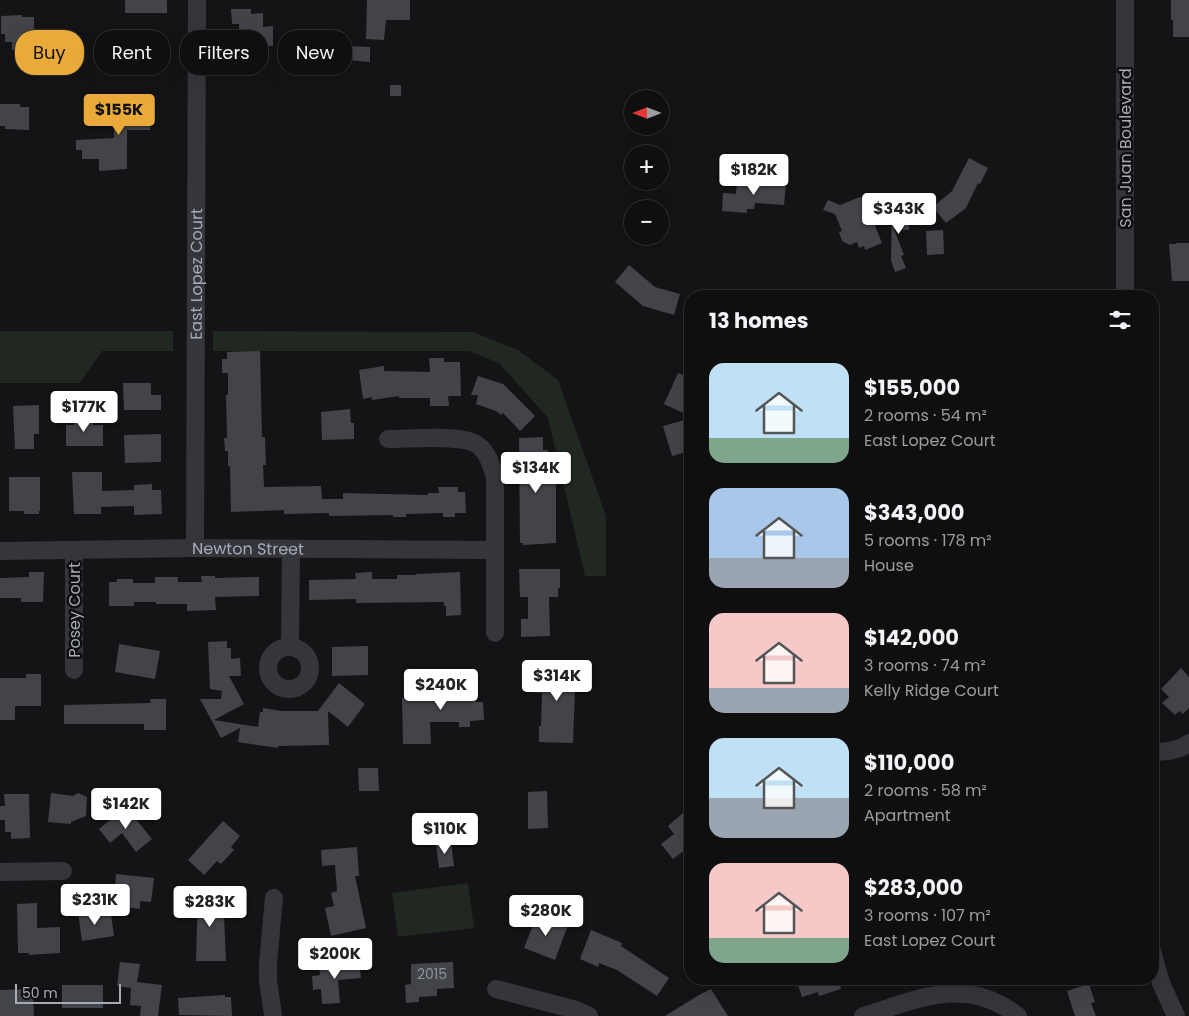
<!DOCTYPE html>
<meta charset="utf-8">
<style>
:root{--surface:#0f0f10;--page:#1d1d1e;--text:#f1f3f6;--muted:#9b9c9f;--line:#2f2f30;--accent:#e9aa39}
body{margin:0;font-family:Poppins,sans-serif;background:var(--page);color:var(--text);height:100vh;display:flex;flex-direction:column;font-size:19px;white-space:nowrap}
*{box-sizing:border-box;margin:0}
p{font-size:16px;color:var(--muted)}
.icon{flex:none;width:28px;height:28px;fill:none;stroke:currentColor;stroke-width:2;stroke-linecap:round;stroke-linejoin:round}
.map{position:relative;flex:1;overflow:hidden}
.sheet{position:absolute;left:684px;top:290px;width:475px;height:695px;display:flex;flex-direction:column;background:var(--surface);border-radius:20px;box-shadow:0 5px 20px #0002,0 0 0 1px var(--line)}
.sheet>*{flex:none}
.banner{position:absolute;left:15px;top:30px;width:475px;height:45px;display:flex;gap:10px}
.needle{width:32px;rotate:270deg}
.fabs{position:absolute;left:624px;top:90px;display:grid;gap:10px}
.fabs a{display:grid;place-items:center;width:45px;height:45px;border-radius:50%;background:var(--surface);box-shadow:0 5px 20px #0002,0 0 0 1px var(--line);font-size:25px}
.scale{position:absolute;left:15px;bottom:12px;width:106px;box-sizing:border-box;padding-left:5px;border:2px solid #a7abb5;border-top:0;font-size:14px;line-height:18px;white-space:nowrap;color:#a7abb5;-webkit-text-stroke:4px #0f0f11;paint-order:stroke}
.price{position:absolute;translate:-50% -42px;padding:0 11px;border-radius:5px;background:#fff;color:#222;font-size:16px;line-height:32px;filter:drop-shadow(0 1px 2px #0008)}
.price::after{content:'';position:absolute;left:50%;top:30px;width:15px;height:11px;margin-left:-8px;background:inherit;clip-path:polygon(0 0,100% 0,50% 100%)}
.price.active{background:var(--accent);color:#111}
ul{padding:0;list-style:none}
li{display:flex;align-items:center;gap:15px;height:125px;padding:0 25px}
li span{display:grid;place-items:center;flex:none;width:140px;height:100px;border-radius:15px;color:#555}
li>.icon{margin-inline-start:auto}
span .icon{width:60px;height:60px;fill:#fffc;stroke-width:1}
li b{font-size:21px}
h2{display:flex;justify-content:space-between;align-items:center;height:60px;padding:0 25px;font-size:21px}
.tag{padding:0 18px;border-radius:20px;background:var(--surface);box-shadow:0 5px 20px #0002,0 0 0 1px var(--line);font-size:18px;line-height:45px}
.tag.active{background:var(--accent);color:#111}
.map>svg:first-child{display:block}
.green{fill:#202821}
.building{fill:#434449}
.lines{fill:none;stroke-linecap:round;stroke-linejoin:round}
.minor{stroke:#35363b;stroke-width:18}
.labels{text-anchor:middle;dominant-baseline:central;stroke-width:5;stroke-linejoin:round;paint-order:stroke}
.number-label{font-size:14px;fill:#8e919a}
.street-label{font-size:16px;fill:#a7abb5;stroke:#0f0f11}
</style>
<div class="map">
<svg width="1189" height="1016" viewBox="0 0 1189 1016">
<rect width="100%" height="100%" fill="#141416"/>
<!-- green -->
<g class="green">
<path d="M0 331H173V351H102L80 383H0Z"/>
<path d="M213 331 473 332 518 350 558 380 606 516V576H585L548 418 499 363 469 351H213Z"/>
<path d="M468 883 474 928 398 937 392 893Z"/>
</g>
<!-- building -->
<g class="building">
<rect x="125" y="0" width="42" height="13"/>
<path d="M367 0H410V20H386L384 40 366 39Z"/>
<path d="M1171 0H1189V37H1173V20H1171Z"/>
<path d="M231 9H251V14L263 13V27L273 26V46H251V41L239 42V24H232Z"/>
<path d="M22 15V17H34V50H12V42H5V34H1V16Z"/>
<path d="M348 46 370 47V62L345 60V47Z"/>
<rect x="390" y="85" width="11" height="11"/>
<path d="M129 97H153V118H150V130H127V169L99 171V159H82V150H76V140L114 138V112H129Z"/>
<path d="M0 104H20V107H29V130L5 129V126H0Z"/>
<path d="M969 158 988 168 980 184 978 183 966 208 946 223 933 207 952 191Z"/>
<path d="M754 180 786 183 784 205 755 203 754 209H747V213L722 211 723 193 736 194 737 181 754 182Z"/>
<path d="M860 197 864 199 882 243 865 250 864 246 859 248 857 242 850 245 842 241 839 232 842 231 835 214 823 210 828 200 840 205Z"/>
<path d="M892 206H910L909 230 894 229 904 255 901 256 906 268 895 272 891 260Z"/>
<path d="M943 230 944 254 927 255 926 231Z"/>
<path d="M1176 243H1189V281H1172L1169 244H1176Z"/>
<path d="M629 265 655 287 680 294 674 315 643 306 615 282Z"/>
<path d="M260 351 262 437H265L266 465H263L264 487 321 486 322 499H343V493L428 495V493H439L438 487H458V492H465L466 513H455V517H443V513L406 514V517H393V515L329 516V513L284 514V510L231 512 230 466H228V451H225L224 438H227L226 395H228V373H222V359H227V352Z"/>
<path d="M429 358H444V362H460L461 396H448L449 406H430V398H399V396L372 400V397L363 399 359 370 384 366V371L430 372Z"/>
<path d="M678 373 690 378V416L664 404Z"/>
<path d="M478 376 503 384 535 416 520 431 503 413 501 415 496 411 476 404 478 395H471Z"/>
<path d="M123 383H151V395H161V410H124Z"/>
<path d="M39 405V434H34V449H15L13 406Z"/>
<path d="M350 409 351 423H354V439L322 440 321 412Z"/>
<path d="M74 417H93V425H103V446H66V425H74Z"/>
<path d="M688 419 690 427V451L672 456 663 426Z"/>
<path d="M161 434V462L125 463 124 435Z"/>
<path d="M543 437V450H548L549 476H556V543L523 545V543H520L519 438Z"/>
<path d="M72 472H102V491L134 490V485L152 484V490H161L162 514 134 515V506L101 507V514H74Z"/>
<path d="M9 477H40V511H39V514H24V511H9Z"/>
<path d="M519 569H560V588H558V597H549L550 636 521 637V619H528V597H520Z"/>
<path d="M29 572H44L43 602H21V598H0V578L29 577Z"/>
<path d="M372 572V579H397V575H416V574L460 572 461 615 446 616V606H444V602L356 603V599L309 600V580L356 579 355 573Z"/>
<path d="M201 576H215V578L259 577V596L215 597 216 610 187 611V604H156V602H134V606H109V582H117V579H133V583H155V577H178V582H202Z"/>
<path d="M227 641V648H231V659L240 658 241 676H229L244 704 214 720 258 727 260 712H263V708L281 711H318L339 683 365 704 348 727 328 711 329 745 278 746V748L238 742 240 728 221 738 200 699H221L222 691 210 689 208 642Z"/>
<path d="M119 644 160 651 155 679 115 672Z"/>
<path d="M368 646V675L332 676V647Z"/>
<path d="M536 664H576L573 743 539 742V726H541L542 693H535Z"/>
<path d="M1181 668 1189 677V708L1183 714 1179 711 1175 715 1162 703 1169 697 1161 689Z"/>
<path d="M26 674H41V706H15V720H0V678H26Z"/>
<path d="M476 679V702H483L484 720 470 721V727H459V722H430L431 744H403L402 698 446 697 445 680Z"/>
<path d="M150 699H166V730H144V724H64V705L151 703Z"/>
<path d="M358 768H378L379 791H359Z"/>
<path d="M547 791 548 828 528 829V792Z"/>
<path d="M51 793 73 796 78 793 87 797 86 816 71 822V824L48 822Z"/>
<path d="M4 794H29L30 838 11 839V832H5V820H0V806H5Z"/>
<path d="M126 807 152 839 136 852 122 833 110 843 99 829Z"/>
<path d="M690 807V846L673 859 661 844 674 834 668 826Z"/>
<path d="M223 821 240 836 231 847 234 850 221 864 217 861 204 875 188 860Z"/>
<path d="M451 842 454 866 439 868 436 844Z"/>
<path d="M357 847 359 876H355L366 928 331 936 325 908 334 906 331 893 337 891 335 865 322 866 321 850Z"/>
<path d="M116 874 154 878 151 902 140 901V909L119 906 121 888 115 887Z"/>
<path d="M198 890H219L220 916H224L226 961H196Z"/>
<path d="M37 903V928L60 927V953L29 955V953H18L17 904Z"/>
<path d="M94 909 95 916 111 914 114 936 82 941 78 912Z"/>
<path d="M538 913 568 925 555 960 524 948Z"/>
<path d="M591 930 622 943 621 946 669 978 657 996 617 970 599 963 598 967 580 959Z"/>
<path d="M359 959 361 978 338 980 340 1003 322 1004 321 989 313 990 312 976 320 975 319 967 342 966V960Z"/>
<path d="M120 962 140 964 137 982 162 985 158 1016H140L141 1006 130 1005 131 988 117 986Z"/>
<path d="M453 962 454 988 437 989V996L419 997V1002L406 1003 405 985 411 984V964Z"/>
<path d="M796 979H838L841 989 819 996 818 992 802 997Z"/>
<path d="M1089 984 1095 1002 1091 1003 1096 1016H1075L1067 991Z"/>
<rect x="62" y="985" width="41" height="23"/>
<path d="M33 989 34 1016H0V990Z"/>
<path d="M711 989 728 1016H665L699 995Z"/>
<path d="M225 995V997H231L232 1016 179 1015 178 998Z"/>
</g>
<g class="lines">
<!-- minor -->
<g class="minor">
<path d="M1125 0V296"/>
<path d="M388 439C408 439 460 434 476 444 488 451 491 465 495 477V633"/>
<path id="s1" d="M195 548 197 0"/>
<path d="M74 550V670"/>
<path id="s2" d="M0 551 195 548 495 550"/>
<path d="M290 647 291 549"/>
<circle cx="289" cy="668" r="21"/>
<path d="M1152 752C1165 752 1179 751 1189 743"/>
<path d="M0 872 63 871"/>
<path d="M1152 951 1161 983 1176 1016"/>
<path d="M496 989 576 1010 589 1016"/>
<path d="M273 1016 268 980V963L274 898"/>
<path d="M863 1016C919 999 966 975 1018 1016"/>
</g>
</g>
<g class="labels">
<!-- number labels -->
<g class="number-label">
<text x="432" y="974">2015</text>
</g>
<!-- street labels -->
<g class="street-label">
<text transform="translate(1125 148) rotate(-90)">San Juan Boulevard</text>
<text stroke="none"><textPath href="#s1" startOffset="274">East Lopez Court</textPath></text>
<text stroke="none"><textPath href="#s2" startOffset="248">Newton Street</textPath></text>
<text transform="translate(74 610) rotate(-90)">Posey Court</text>
</g>
</g>
</svg>
<div class="fabs">
<a><svg class="needle" viewBox="-14 -14 28 28"><path d="M0-13l5 13h-10z" fill="#e53935"/><path d="M0 13l5-13h-10z" fill="#9b9c9f"/></svg></a>
<a>+</a>
<a>−</a>
</div>
<div class="scale">50 m</div>
<b class="price active" style="left:119px;top:136px">$155K</b>
<b class="price" style="left:754px;top:196px">$182K</b>
<b class="price" style="left:899px;top:235px">$343K</b>
<b class="price" style="left:84px;top:433px">$177K</b>
<b class="price" style="left:536px;top:494px">$134K</b>
<b class="price" style="left:557px;top:702px">$314K</b>
<b class="price" style="left:441px;top:711px">$240K</b>
<b class="price" style="left:126px;top:830px">$142K</b>
<b class="price" style="left:445px;top:855px">$110K</b>
<b class="price" style="left:95px;top:926px">$231K</b>
<b class="price" style="left:210px;top:928px">$283K</b>
<b class="price" style="left:546px;top:937px">$280K</b>
<b class="price" style="left:335px;top:980px">$200K</b>
<div class="banner">
<a class="tag active">Buy</a>
<a class="tag">Rent</a>
<a class="tag">Filters</a>
<a class="tag">New</a>
</div>
<section class="sheet">
<h2>13 homes<svg class="icon" aria-label="filters" viewBox="0 0 24 24"><path d="M4 7h16M4 17h16"/><circle cx="9" cy="7" r="2"/><circle cx="15" cy="17" r="2"/></svg></h2>
<ul>
<li><span style="background:linear-gradient(#bfe0f5 75%,#7fa58c 0)"><svg class="icon" aria-label="home" viewBox="0 0 24 24"><path d="M3 11l9-7 9 7M6 9v11h12V9"/></svg></span><div><b>$155,000</b><p>2 rooms · 54 m²</p><p>East Lopez Court</p></div></li>
<li><span style="background:linear-gradient(#a9c7e8 70%,#9aa5b1 0)"><svg class="icon" aria-label="home" viewBox="0 0 24 24"><path d="M3 11l9-7 9 7M6 9v11h12V9"/></svg></span><div><b>$343,000</b><p>5 rooms · 178 m²</p><p>House</p></div></li>
<li><span style="background:linear-gradient(#f6c9c9 75%,#9aa5b1 0)"><svg class="icon" aria-label="home" viewBox="0 0 24 24"><path d="M3 11l9-7 9 7M6 9v11h12V9"/></svg></span><div><b>$142,000</b><p>3 rooms · 74 m²</p><p>Kelly Ridge Court</p></div></li>
<li><span style="background:linear-gradient(#bfe0f5 60%,#9aa5b1 0)"><svg class="icon" aria-label="home" viewBox="0 0 24 24"><path d="M3 11l9-7 9 7M6 9v11h12V9"/></svg></span><div><b>$110,000</b><p>2 rooms · 58 m²</p><p>Apartment</p></div></li>
<li><span style="background:linear-gradient(#f6c9c9 75%,#7fa58c 0)"><svg class="icon" aria-label="home" viewBox="0 0 24 24"><path d="M3 11l9-7 9 7M6 9v11h12V9"/></svg></span><div><b>$283,000</b><p>3 rooms · 107 m²</p><p>East Lopez Court</p></div></li>
</ul>
</section>
</div>
